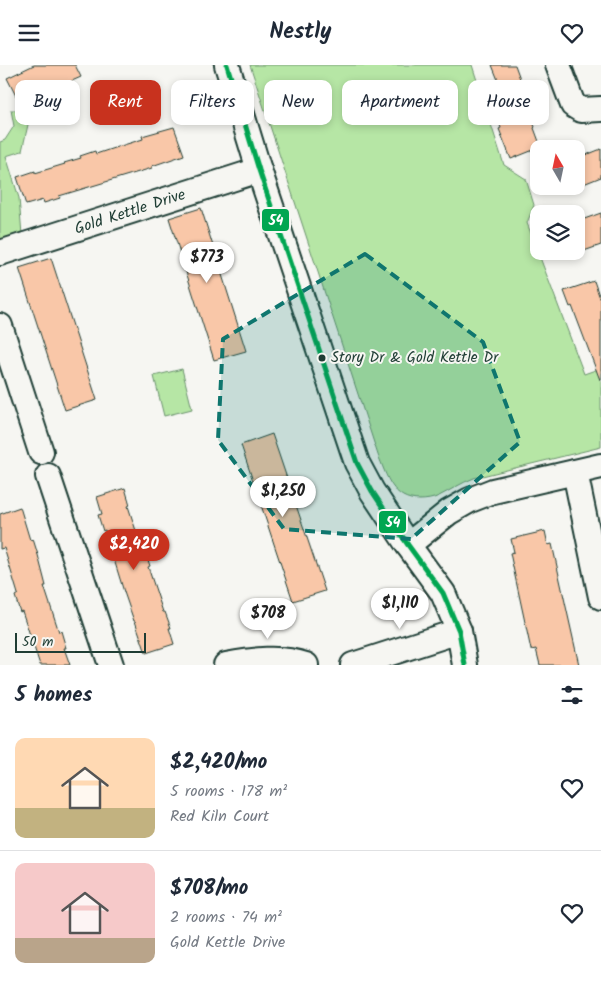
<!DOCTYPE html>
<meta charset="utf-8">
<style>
:root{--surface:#fff;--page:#f2f2f3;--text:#1f2937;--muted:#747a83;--line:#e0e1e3;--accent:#c8321e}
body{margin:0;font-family:Kalam,sans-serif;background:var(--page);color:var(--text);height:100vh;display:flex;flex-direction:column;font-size:19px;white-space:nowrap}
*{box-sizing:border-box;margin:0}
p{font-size:16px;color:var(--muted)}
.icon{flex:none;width:28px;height:28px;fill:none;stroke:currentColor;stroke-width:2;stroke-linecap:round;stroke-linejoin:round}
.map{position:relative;height:600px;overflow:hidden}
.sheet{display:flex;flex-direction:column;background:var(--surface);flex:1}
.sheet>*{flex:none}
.hud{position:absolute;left:15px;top:15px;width:571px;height:45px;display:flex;gap:10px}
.needle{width:32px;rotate:351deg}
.fabs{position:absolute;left:530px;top:75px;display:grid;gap:10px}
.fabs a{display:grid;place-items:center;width:55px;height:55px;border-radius:10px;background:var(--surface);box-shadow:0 2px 8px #0003;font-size:25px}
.scale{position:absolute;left:15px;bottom:12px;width:131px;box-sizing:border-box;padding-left:5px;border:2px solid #1f3d34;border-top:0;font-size:14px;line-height:18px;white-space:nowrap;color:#1f3d34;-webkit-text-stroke:4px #f6f6f2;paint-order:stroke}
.price{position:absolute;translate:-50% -42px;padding:0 11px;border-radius:18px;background:#fff;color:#222;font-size:16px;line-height:32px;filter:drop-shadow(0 1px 2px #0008)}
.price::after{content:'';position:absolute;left:50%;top:30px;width:15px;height:11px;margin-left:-8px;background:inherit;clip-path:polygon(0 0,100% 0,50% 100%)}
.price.on{background:var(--accent);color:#fff}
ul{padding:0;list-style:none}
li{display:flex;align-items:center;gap:15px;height:125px;padding:0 15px}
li+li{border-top:1px solid var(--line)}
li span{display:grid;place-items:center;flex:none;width:140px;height:100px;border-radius:10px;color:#555}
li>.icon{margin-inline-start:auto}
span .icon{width:60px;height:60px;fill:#fffc;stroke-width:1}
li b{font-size:21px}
h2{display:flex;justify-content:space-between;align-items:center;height:60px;padding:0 15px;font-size:21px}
.tag{padding:0 18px;border-radius:10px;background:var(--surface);box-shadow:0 2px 8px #0003;font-size:18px;line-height:45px}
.tag.on{background:var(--accent);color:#fff}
header{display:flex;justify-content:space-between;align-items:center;height:65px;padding:0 15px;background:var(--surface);font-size:22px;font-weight:800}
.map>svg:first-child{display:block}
.green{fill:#b6e6a5;stroke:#6a926c}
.building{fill:#f9c7a8;stroke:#1f3d34}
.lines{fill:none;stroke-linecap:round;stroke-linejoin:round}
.minor-casing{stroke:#1f3d34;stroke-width:28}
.minor{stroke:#f6f6f2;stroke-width:24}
.bus-1-casing{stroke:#f6f6f2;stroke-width:9}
.bus-1{stroke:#00a651;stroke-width:5}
.marked{fill:#0f766e;fill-opacity:0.2;stroke:#0f766e;stroke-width:4;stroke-dasharray:10 6;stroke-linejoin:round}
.bus-dot{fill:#1f3d34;stroke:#f6f6f2;stroke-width:2}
.labels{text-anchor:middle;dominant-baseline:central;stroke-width:4;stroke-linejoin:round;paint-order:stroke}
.bus-label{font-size:15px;fill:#1f3d34;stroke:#f6f6f2;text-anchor:start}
.street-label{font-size:16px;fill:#1f3d34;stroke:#f6f6f2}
.line-badge{stroke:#f6f6f2;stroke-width:2}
.badge-label{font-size:14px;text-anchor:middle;font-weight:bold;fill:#fff}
</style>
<header><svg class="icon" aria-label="menu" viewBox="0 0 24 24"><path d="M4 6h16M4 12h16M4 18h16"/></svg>Nestly<svg class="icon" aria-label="heart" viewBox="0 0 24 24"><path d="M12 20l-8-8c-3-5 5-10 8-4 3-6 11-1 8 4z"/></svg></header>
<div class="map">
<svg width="601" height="600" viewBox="0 0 601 600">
<rect width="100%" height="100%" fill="#f6f6f2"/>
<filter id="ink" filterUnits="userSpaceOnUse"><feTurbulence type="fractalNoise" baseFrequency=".02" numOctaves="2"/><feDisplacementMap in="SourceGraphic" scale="10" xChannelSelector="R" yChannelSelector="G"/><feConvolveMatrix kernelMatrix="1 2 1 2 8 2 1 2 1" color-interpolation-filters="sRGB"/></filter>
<g filter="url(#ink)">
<!-- green -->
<g class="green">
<path d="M250 0H472L504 100 526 114 534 140 527 158 584 309 601 303V382L474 413C461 418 451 425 439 431 433 434 426 435 420 435 392 435 387 411 378 390Z"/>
<path d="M11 45H20L24 54 30 51 22 86 6 91 19 133 22 170 0 177V77L5 75 14 61Z"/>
<path d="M182 304 192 344 164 351 154 311Z"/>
</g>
<!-- building -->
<g class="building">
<path d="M34 0H75L81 12 65 19V18L36 32 35 30 19 37 7 13Z"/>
<path d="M492 0H515L531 44 528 45 535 62 534 63 541 82 511 94 499 64 501 63 487 25 500 20Z"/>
<path d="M174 62 184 90 152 101V103L59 131 60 133 44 138 43 135 26 140 17 112 35 106V108L65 99 64 98 81 93 80 91 95 86 96 89 114 83 143 74 142 71Z"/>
<path d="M601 84V112L576 122V94Z"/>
<path d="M201 143 246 286 214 295 169 153Z"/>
<path d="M601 148V180L581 187 576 174V157Z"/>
<path d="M51 193 97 335 65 345 19 203Z"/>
<path d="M594 216 601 236V314L600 315 572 241 570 242 564 226Z"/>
<path d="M272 369 325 526 293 536 241 380Z"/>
<path d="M125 423 130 440 128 441 138 472 139 471 144 487 145 486 150 501 148 502 163 547H165L171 563H169L174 579 146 588 135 556H134L124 527 105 465 103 466 98 450 102 449 97 432Z"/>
<path d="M20 442 30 475 33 474 38 490 46 521H44L59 567 61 566 66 583H64L70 600H40L22 546 20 547 15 531 18 529 4 483 0 484V449Z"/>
<path d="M545 466 548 480 552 479 579 600H540L536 584 531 585 510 488 514 487 511 474Z"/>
</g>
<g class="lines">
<!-- minor casing -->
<g class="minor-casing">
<g id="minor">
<path d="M227 0 259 105 357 398 372 426 408 480 443 528 459 566 465 600"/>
<path d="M558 0 573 40 581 45 601 44"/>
<path d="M0 188 259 105"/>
<path d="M0 261 41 387"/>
<path d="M575 407 601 532"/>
<path d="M48 411 111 600"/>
<path d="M408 480 449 447 470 435 493 426 601 401"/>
<path d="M226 600C253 595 280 591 306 600"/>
<path d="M353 600 459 566"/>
</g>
</g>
<!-- minor -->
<use href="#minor" class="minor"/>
<!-- bus-1 casing -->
<g class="bus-1-casing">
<path id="bus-1" d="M227 0 259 105 357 398 372 426 408 480 443 528 459 566 465 600"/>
</g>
<!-- bus-1 -->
<use href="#bus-1" class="bus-1"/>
</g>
</g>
<!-- marked area -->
<path class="marked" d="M365 189 483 277 520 377 411 474 284 464 218 375 223 274Z"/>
<!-- markers -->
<circle class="bus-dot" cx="322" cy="293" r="4.5"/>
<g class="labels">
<!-- bus labels -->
<g class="bus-label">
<text x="331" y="293">Story Dr &amp; Gold Kettle Dr</text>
</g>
<!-- street labels -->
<g class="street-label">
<text transform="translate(130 147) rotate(-18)">Gold Kettle Drive</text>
</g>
</g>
<g class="line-badge">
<rect x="261" y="143" width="29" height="24" rx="5" fill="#00a651"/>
<rect x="378" y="445" width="29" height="24" rx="5" fill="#00a651"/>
</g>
<g class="badge-label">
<text x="276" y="160">54</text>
<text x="393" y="462">54</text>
</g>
</svg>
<div class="fabs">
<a><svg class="needle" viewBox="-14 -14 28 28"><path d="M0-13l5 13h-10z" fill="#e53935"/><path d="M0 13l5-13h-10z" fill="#747a83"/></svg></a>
<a><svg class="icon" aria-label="layers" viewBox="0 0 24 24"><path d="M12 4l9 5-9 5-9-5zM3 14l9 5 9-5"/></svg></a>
</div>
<div class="scale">50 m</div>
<b class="price" style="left:207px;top:219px">$773</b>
<b class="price" style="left:283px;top:453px">$1,250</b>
<b class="price on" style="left:134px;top:506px">$2,420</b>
<b class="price" style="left:400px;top:565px">$1,110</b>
<b class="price" style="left:268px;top:575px">$708</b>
<div class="hud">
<a class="tag">Buy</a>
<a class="tag on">Rent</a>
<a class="tag">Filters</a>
<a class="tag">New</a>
<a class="tag">Apartment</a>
<a class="tag">House</a>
</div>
</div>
<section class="sheet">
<h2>5 homes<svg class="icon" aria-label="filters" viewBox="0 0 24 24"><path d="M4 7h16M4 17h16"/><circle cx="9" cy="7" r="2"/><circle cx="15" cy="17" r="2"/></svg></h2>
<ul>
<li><span style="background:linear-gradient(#ffd9b3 70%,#c2b280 0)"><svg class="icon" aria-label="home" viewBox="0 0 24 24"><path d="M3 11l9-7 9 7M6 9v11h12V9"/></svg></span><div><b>$2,420/mo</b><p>5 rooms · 178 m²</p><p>Red Kiln Court</p></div><svg class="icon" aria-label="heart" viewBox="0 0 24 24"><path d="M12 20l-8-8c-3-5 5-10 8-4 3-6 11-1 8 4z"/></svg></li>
<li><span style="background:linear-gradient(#f6c9c9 75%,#b9a48a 0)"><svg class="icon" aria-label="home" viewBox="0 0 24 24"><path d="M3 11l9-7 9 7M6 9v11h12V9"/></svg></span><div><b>$708/mo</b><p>2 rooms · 74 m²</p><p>Gold Kettle Drive</p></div><svg class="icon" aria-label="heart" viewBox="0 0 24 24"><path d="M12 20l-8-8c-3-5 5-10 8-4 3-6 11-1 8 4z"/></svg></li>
</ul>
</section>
